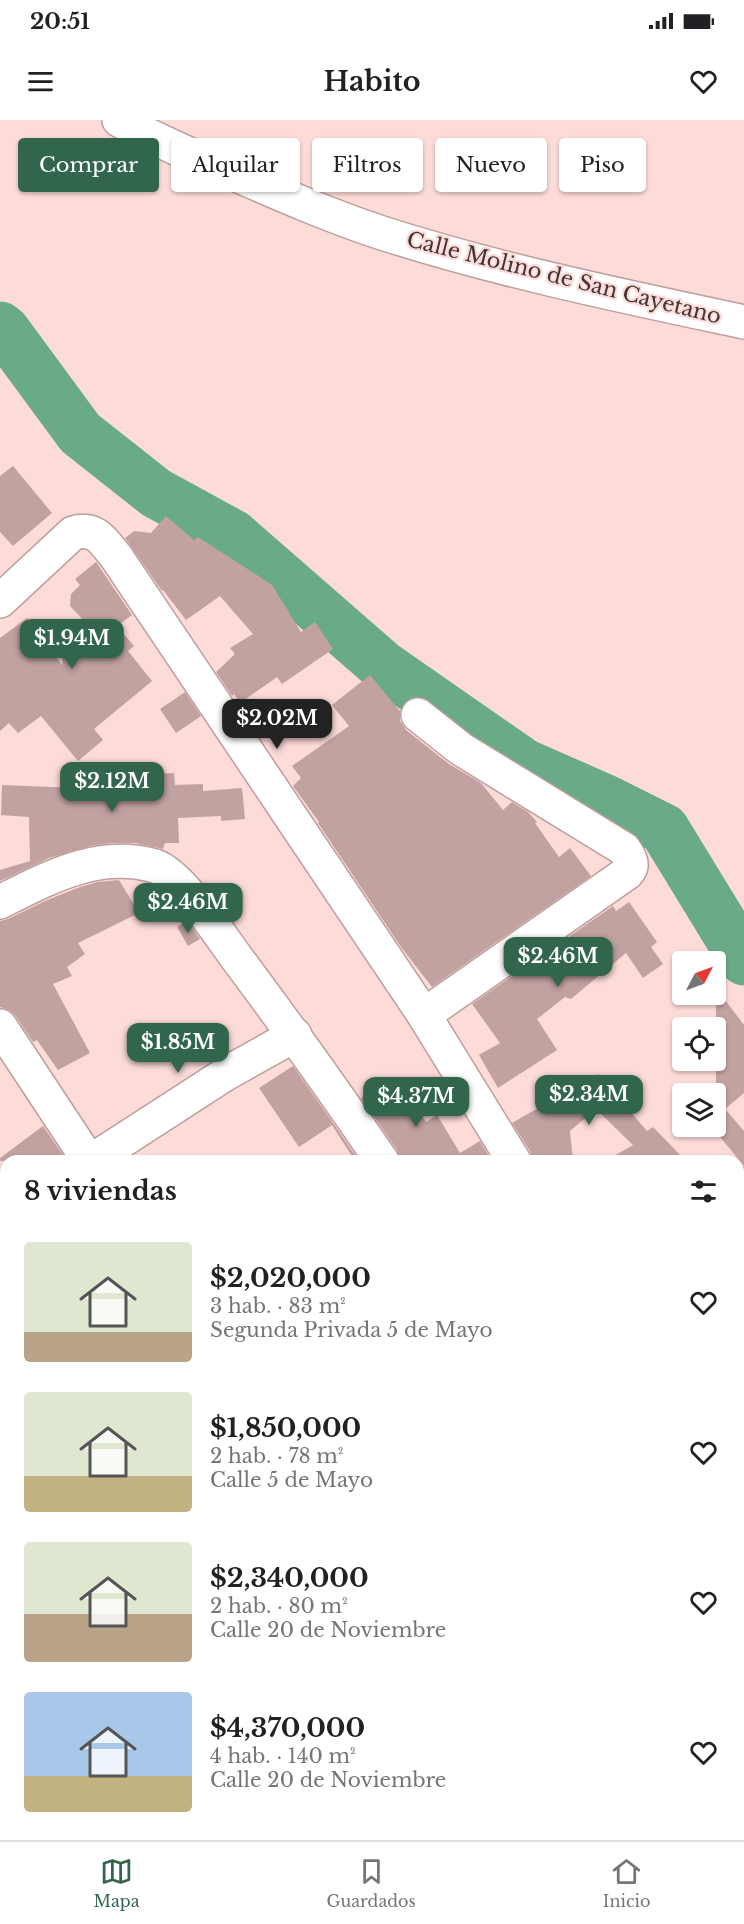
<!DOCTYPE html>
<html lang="es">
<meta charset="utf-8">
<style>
:root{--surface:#fff;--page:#f6f6f6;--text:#202124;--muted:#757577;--line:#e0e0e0;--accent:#31664c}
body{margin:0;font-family:"Libre Baskerville",serif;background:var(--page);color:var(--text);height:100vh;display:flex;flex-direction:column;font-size:22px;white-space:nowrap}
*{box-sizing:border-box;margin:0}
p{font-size:20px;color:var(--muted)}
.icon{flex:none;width:33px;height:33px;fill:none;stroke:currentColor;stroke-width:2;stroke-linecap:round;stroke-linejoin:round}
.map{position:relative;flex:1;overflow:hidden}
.sheet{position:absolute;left:0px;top:1035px;width:744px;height:686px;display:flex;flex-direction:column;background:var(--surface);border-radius:18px 18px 0 0;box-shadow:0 2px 4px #0004}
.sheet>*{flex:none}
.top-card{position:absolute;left:18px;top:18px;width:708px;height:54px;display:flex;gap:12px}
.needle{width:39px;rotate:49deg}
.controls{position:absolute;left:672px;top:831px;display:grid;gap:12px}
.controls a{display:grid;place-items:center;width:54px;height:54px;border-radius:6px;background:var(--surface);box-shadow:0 2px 4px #0004;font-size:30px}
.price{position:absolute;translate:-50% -51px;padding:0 14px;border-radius:12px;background:var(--accent);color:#fff;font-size:20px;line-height:39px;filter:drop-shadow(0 2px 3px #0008)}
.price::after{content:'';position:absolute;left:50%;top:36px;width:18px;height:14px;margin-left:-9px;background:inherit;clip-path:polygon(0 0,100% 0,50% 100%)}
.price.selected{background:#222;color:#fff}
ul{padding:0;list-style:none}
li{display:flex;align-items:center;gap:18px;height:150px;padding:0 24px}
li span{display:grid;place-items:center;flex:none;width:168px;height:120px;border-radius:6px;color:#555}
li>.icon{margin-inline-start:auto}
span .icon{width:72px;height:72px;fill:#fffc;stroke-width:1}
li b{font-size:26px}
h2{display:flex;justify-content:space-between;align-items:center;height:72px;padding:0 24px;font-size:26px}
.pill{padding:0 21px;border-radius:6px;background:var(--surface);box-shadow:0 2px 4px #0004;font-size:21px;line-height:54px}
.pill.selected{background:var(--accent);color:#fff}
.status{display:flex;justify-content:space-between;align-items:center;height:42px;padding:0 30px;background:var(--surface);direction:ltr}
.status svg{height:16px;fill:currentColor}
header{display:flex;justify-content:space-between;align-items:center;height:78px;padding:0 24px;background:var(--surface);font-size:27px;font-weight:700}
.dock{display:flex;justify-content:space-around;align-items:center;height:84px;border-top:2px solid var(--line);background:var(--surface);font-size:16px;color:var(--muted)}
.dock a{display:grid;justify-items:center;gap:3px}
.dock .selected{color:var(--accent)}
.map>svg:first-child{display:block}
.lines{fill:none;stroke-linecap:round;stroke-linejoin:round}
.river{stroke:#69ab88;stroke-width:51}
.building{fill:#c1a2a1}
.minor-casing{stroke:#bd9e9c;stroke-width:36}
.minor{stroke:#fff;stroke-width:33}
.labels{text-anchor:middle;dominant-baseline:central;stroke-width:4.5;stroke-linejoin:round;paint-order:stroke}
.street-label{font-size:21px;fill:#423534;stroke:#fcdbd9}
</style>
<div class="status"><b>20:51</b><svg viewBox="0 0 49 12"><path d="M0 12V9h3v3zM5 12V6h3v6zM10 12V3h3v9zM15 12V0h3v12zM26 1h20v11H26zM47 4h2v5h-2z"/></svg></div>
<header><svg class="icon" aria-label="menu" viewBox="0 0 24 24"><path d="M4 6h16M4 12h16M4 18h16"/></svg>Habito<svg class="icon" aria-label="heart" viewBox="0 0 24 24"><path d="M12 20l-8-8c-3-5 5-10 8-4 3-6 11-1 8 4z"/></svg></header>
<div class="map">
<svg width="744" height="1720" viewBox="0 0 744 1720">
<rect width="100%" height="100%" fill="#fcdbd9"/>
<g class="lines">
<!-- river -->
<path class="river" d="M0 207 5 211 80 313 156 373 233 415 383 546 524 644 606 680 664 709 744 840"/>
</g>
<!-- building -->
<g class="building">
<path d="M13 346 52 393 13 426 0 412V356Z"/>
<path d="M166 396 194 420 198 417 272 465 301 512 315 502 333 529 282 564 277 557 240 583 234 574 232 576 216 552 235 534 230 528 253 514 220 476 186 500 163 470 162 471 125 418 134 411 151 413Z"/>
<path d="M96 442 132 495 117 506 134 526 128 531 152 561 94 609 103 620 78 641 41 596 18 613 9 603 0 611V518L27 498 62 545 64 529 90 507 70 486 71 474 80 465 75 459Z"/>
<path d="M370 555 400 591V601L406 610 449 644 481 663 503 690 512 682 528 692 537 702 535 703 559 737 570 728 591 756 432 867 401 827 318 703 319 702 293 666 301 658 292 646 349 606 332 585Z"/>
<path d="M185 572 201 596 176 613 160 589Z"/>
<path d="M174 653 175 665 203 664V671L242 668 245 699 221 701V696L178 698 179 723H165L163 729 135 723H112L90 726 49 738 0 761V750L30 741 29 697 1 695 2 665 100 669 90 656H152V654Z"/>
<path d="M119 760 139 793 78 823 85 834 67 847 72 856 53 864 90 933 58 950 37 920 33 922 15 895 9 890 0 887V801L8 799 45 781 80 767 98 762Z"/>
<path d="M629 782 657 822 651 827 663 844 643 858 626 833 571 879 565 877 537 899 557 930 498 968 479 935 500 923 472 884 613 786 616 791Z"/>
<path d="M187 801 200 819 188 826 177 807Z"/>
<path d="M716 868 744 905V973L725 989 744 1011V1046L711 1006H716V974H710L716 968Z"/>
<path d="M293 946 331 1000 359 1041H355L332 1005 299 1027 259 968Z"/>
<path d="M598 954 647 1011 653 1007 686 1041H605L633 1025 596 989 570 1011 573 1041H533L530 1031 512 1003Z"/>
<path d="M398 957 426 1002 437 995 460 1033 480 1021 492 1041H400L397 1030 361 978Z"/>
<path d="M43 1006 67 1041H0V1038Z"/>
</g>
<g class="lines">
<!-- minor casing -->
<g class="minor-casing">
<g id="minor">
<path d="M119 0C155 20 193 36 230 52 280 74 330 96 382 113 501 151 622 176 744 202"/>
<path d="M0 481 73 413C96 406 104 422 117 438L424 895 514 1041"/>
<path d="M418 595 461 629 624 729C630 737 635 745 627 753L424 895"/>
<path d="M0 782C50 757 98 730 155 746 180 754 220 815 236 837 286 904 335 972 382 1041"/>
<path d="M0 906 89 1041"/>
<path d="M91 1041 227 953 295 915"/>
<path d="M738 1084 742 1068 744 1065"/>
<path d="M738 1106 744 1137"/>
<path d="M0 1114 6 1110"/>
<path d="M738 1166 744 1158"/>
<path d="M738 1379 744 1375"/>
<path d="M738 1402 744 1412"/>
<path d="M560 1714 564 1720"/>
<path d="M164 1720 173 1714"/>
</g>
</g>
<!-- minor -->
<use href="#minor" class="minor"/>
</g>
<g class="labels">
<!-- street labels -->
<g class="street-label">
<text transform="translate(564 158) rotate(14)">Calle Molino de San Cayetano</text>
</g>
</g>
</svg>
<div class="controls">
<a><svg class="needle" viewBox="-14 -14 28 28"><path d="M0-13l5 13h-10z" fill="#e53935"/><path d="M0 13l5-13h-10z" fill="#757577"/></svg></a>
<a><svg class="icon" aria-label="locate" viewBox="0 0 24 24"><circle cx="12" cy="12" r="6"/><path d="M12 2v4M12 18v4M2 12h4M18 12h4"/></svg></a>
<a><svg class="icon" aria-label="layers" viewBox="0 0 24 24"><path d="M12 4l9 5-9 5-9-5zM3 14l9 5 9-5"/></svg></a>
</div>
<b class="price" style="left:72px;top:550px">$1.94M</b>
<b class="price selected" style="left:277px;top:630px">$2.02M</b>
<b class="price" style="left:112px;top:693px">$2.12M</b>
<b class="price" style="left:188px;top:814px">$2.46M</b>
<b class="price" style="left:558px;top:868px">$2.46M</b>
<b class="price" style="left:178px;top:954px">$1.85M</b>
<b class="price" style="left:589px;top:1006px">$2.34M</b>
<b class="price" style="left:416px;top:1008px">$4.37M</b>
<div class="top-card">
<a class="pill selected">Comprar</a>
<a class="pill">Alquilar</a>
<a class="pill">Filtros</a>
<a class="pill">Nuevo</a>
<a class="pill">Piso</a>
</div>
<section class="sheet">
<h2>8 viviendas<svg class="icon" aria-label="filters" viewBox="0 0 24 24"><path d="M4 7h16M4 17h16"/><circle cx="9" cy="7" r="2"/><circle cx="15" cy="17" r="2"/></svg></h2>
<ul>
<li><span style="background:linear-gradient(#dfe7d0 75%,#b9a48a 0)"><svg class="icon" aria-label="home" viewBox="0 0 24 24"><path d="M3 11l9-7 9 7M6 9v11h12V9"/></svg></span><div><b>$2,020,000</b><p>3 hab. · 83 m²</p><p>Segunda Privada 5 de Mayo</p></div><svg class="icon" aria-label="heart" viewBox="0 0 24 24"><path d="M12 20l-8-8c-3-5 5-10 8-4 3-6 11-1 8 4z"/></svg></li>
<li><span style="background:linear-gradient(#dfe7d0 70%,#c2b280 0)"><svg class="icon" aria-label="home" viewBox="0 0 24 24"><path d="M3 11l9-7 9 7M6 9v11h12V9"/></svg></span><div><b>$1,850,000</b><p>2 hab. · 78 m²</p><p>Calle 5 de Mayo</p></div><svg class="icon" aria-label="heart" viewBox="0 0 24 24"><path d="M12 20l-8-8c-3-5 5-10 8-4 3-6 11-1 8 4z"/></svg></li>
<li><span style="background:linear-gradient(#dfe7d0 60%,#b9a48a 0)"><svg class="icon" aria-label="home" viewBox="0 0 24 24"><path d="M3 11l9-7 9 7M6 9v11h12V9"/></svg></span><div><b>$2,340,000</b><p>2 hab. · 80 m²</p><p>Calle 20 de Noviembre</p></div><svg class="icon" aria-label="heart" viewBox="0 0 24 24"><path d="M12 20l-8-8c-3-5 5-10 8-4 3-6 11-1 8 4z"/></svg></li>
<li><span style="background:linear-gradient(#a9c7e8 70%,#c2b280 0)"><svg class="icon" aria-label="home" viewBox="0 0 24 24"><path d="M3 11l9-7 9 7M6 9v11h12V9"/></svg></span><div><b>$4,370,000</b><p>4 hab. · 140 m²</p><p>Calle 20 de Noviembre</p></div><svg class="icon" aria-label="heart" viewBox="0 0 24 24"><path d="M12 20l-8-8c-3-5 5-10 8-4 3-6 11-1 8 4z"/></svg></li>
</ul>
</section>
</div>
<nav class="dock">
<a class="selected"><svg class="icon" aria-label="map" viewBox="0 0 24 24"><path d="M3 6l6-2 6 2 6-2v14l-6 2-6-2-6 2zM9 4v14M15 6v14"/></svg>Mapa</a>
<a><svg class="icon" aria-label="saved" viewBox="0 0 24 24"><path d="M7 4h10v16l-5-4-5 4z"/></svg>Guardados</a>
<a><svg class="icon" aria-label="home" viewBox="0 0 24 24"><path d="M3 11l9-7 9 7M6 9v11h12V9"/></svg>Inicio</a>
</nav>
